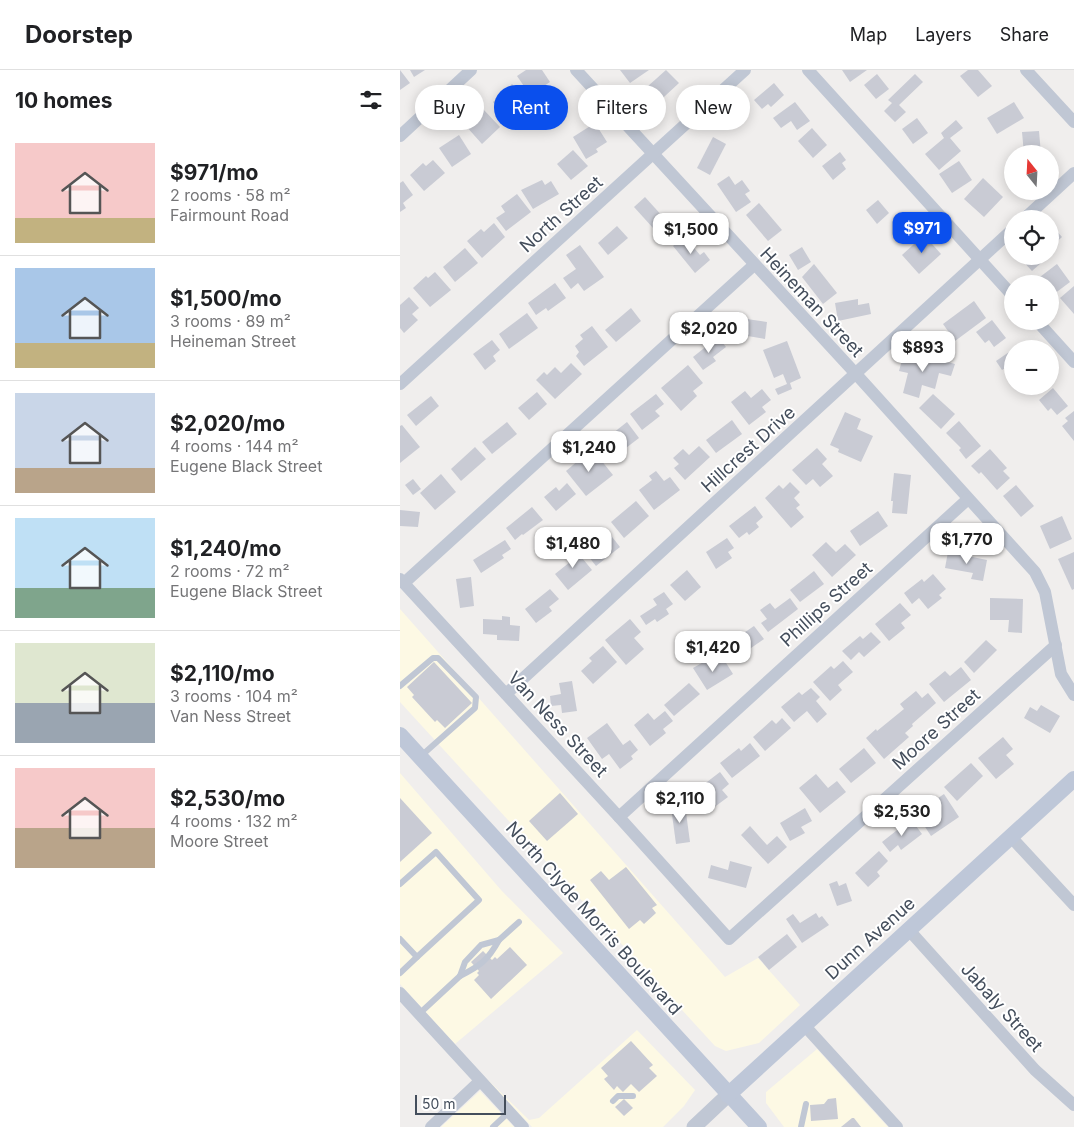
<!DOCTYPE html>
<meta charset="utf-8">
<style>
:root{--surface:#fff;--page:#f6f6f6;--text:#202124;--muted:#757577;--line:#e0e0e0;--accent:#0a4fed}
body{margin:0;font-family:Inter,sans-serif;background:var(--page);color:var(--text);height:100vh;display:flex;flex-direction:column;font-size:19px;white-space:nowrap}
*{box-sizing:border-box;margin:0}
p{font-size:16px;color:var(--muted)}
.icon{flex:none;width:28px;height:28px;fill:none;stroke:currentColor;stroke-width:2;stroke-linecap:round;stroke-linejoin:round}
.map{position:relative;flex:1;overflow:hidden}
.details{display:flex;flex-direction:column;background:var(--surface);width:400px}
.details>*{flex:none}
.top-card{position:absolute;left:15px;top:15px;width:475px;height:45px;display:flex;gap:10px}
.needle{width:32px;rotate:342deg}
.fabs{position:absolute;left:604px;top:75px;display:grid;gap:10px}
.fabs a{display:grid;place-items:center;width:55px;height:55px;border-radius:50%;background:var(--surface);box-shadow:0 2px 12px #0003;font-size:25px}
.scale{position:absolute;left:15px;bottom:12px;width:91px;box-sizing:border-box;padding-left:5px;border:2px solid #444e5c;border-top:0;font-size:14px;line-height:18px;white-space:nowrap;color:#444e5c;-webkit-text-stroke:4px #fff;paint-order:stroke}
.price{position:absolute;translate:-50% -42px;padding:0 11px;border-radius:10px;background:#fff;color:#222;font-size:16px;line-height:32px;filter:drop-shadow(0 1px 2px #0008)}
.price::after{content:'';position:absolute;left:50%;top:30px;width:15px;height:11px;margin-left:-8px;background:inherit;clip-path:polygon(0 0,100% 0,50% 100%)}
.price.on{background:var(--accent);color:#fff}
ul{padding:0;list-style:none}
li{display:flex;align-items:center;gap:15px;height:125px;padding:0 15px}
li+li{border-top:1px solid var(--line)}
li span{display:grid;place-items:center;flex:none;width:140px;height:100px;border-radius:0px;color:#555}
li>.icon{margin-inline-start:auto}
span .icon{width:60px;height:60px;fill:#fffc;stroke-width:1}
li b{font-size:21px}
h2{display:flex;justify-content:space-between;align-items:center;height:60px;padding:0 15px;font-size:21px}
.chip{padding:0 18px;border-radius:22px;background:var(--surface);box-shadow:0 2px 12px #0003;font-size:18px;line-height:45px}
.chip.on{background:var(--accent);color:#fff}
header{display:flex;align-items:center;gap:30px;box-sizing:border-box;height:70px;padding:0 25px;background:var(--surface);border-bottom:1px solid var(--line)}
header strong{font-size:24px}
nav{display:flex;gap:28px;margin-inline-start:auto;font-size:18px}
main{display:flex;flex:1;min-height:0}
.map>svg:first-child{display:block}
.commercial{fill:#fdf9e4}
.building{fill:#c9cbd4}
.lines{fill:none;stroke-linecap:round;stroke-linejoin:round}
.service{stroke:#c0c7d4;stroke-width:6}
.minor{stroke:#c0c7d4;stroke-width:12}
.tertiary{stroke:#c0c7d4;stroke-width:15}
.secondary{stroke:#bec7d8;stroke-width:16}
.labels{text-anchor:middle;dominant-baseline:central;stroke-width:4;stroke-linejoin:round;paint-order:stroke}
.street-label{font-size:18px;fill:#444e5c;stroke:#fff}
</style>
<header>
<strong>Doorstep</strong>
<nav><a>Map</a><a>Layers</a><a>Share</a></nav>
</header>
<main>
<section class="details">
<h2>10 homes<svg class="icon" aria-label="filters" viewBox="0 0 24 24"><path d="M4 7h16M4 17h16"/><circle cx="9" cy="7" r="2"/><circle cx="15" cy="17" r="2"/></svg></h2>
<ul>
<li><span style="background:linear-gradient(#f6c9c9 75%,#c2b280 0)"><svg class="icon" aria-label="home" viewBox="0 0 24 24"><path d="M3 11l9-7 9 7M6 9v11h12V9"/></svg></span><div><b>$971/mo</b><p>2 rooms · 58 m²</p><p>Fairmount Road</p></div></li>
<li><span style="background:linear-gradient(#a9c7e8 75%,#c2b280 0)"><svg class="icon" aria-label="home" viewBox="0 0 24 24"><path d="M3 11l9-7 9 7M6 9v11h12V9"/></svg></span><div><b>$1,500/mo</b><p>3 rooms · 89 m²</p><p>Heineman Street</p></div></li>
<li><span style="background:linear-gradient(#c9d6e8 75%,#b9a48a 0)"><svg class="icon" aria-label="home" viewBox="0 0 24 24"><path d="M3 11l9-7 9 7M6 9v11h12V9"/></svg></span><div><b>$2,020/mo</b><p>4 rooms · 144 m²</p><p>Eugene Black Street</p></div></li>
<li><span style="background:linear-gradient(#bfe0f5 70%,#7fa58c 0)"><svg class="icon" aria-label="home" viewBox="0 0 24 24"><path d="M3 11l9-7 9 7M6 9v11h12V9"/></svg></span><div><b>$1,240/mo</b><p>2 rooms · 72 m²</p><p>Eugene Black Street</p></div></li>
<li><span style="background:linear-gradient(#dfe7d0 60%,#9aa5b1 0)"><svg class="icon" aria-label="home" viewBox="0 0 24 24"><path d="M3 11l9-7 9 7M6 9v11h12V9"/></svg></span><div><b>$2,110/mo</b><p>3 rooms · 104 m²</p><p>Van Ness Street</p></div></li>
<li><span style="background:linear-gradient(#f6c9c9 60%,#b9a48a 0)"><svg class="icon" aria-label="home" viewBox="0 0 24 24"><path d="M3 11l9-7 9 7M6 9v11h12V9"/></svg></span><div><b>$2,530/mo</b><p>4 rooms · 132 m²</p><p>Moore Street</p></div></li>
</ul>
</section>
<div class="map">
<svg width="674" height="1057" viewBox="0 0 674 1057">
<rect width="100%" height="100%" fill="#f0eeed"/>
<!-- commercial -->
<g class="commercial">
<path d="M0 539 325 907 358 888 400 935 359 973 326 981 315 976 0 632Z"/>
<path d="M0 703 101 820 163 883 55 974 0 914Z"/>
<path d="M237 960 295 1020 284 1036 263 1057H132L84 1006 129 1050 139 1048Z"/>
<path d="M417 979 464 1031 488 1057H384L366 1033V1022Z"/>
<path d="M80 1021 114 1057H41Z"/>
</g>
<!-- building -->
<g class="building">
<path d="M0 0 10 13 0 20Z"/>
<path d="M10 0H25L14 7Z"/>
<path d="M126 0H142L150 12 130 25 117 6Z"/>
<path d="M220 0H249L230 13Z"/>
<path d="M266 0 279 13 251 39 238 25Z"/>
<path d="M442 0H467L450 12Z"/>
<path d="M568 0H578L592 16 578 27 560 6Z"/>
<path d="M477 4 489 19 476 29 464 15Z"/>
<path d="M515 4 523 12 499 35 506 42 495 52 484 41 492 33 488 30Z"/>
<path d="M374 13 384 25 371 37 368 34 362 39 354 30Z"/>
<path d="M112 14 126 29 107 47 93 32Z"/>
<path d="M395 32 410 51 397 60 391 51 381 58 373 48Z"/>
<path d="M614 32 624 48 597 64 587 48Z"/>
<path d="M83 39 100 57 82 74 65 55Z"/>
<path d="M517 48 528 63 513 74 502 59Z"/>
<path d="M556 50 563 58 550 68 561 81 539 100 525 84 544 68 541 63Z"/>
<path d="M195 53 207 72 196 79 198 82 186 89 173 67Z"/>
<path d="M412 58 427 75 413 88 398 71Z"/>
<path d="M639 61 641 84H624L622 62Z"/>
<path d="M59 65 71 84 52 97 39 78Z"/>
<path d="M313 67 326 74 310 105 297 98Z"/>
<path d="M173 80 188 96 171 110 157 94Z"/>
<path d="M440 82 446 90 442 93 446 99 433 110 422 96Z"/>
<path d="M33 90 45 103 24 121 10 105 23 93 26 96Z"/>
<path d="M559 91 572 110 552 123 539 104Z"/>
<path d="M329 106 335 115 342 110 350 121 345 124 351 132 336 142 317 114Z"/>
<path d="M583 108 603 127 584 147 564 129Z"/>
<path d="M142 110 145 115 151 111 159 124 133 139 121 120Z"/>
<path d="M3 111 13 125 3 133 6 138 0 142V113Z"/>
<path d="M117 124 131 142 106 161 96 148 105 142 101 136Z"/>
<path d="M245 127 264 148 253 158 234 137Z"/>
<path d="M478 130 489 143 477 154 466 140Z"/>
<path d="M359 133 382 160 368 171 346 145Z"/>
<path d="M94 153 105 167 82 188 67 171 81 159 84 162Z"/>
<path d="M217 156 228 168 208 185 198 173Z"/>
<path d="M654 158 662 167 650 178V161Z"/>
<path d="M524 165 541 184 519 204 502 185Z"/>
<path d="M284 166 300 185 304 182 310 190 295 203 273 176Z"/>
<path d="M180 175 204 207 184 221 178 213 171 219 163 208 176 199 166 185Z"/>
<path d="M402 177 411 192 398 200 389 185Z"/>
<path d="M65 178 78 193 55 212 43 197Z"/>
<path d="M621 186H649L632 201 620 188Z"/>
<path d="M414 194 437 223 423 234 402 207Z"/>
<path d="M657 194 670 212 650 227V214H639L636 210Z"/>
<path d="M35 202 51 220 30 237 13 218 26 206 28 208Z"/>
<path d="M155 213 166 228 148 241 146 238 136 245 128 233Z"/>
<path d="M674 216V244L660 228Z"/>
<path d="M9 227 19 238 12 244 18 250 4 263 0 258V235Z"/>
<path d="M458 229V235L469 233 471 244 438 251 435 233Z"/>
<path d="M574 231 586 248 555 271 543 254Z"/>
<path d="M231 238 241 251 216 272 205 260Z"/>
<path d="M127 243 138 258 109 279 99 264Z"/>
<path d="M333 247 367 252 365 269 330 263Z"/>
<path d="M592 250 606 268 594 277 589 270 585 273 576 262Z"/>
<path d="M192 256 208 277 184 296 176 286 179 282 175 276 183 269 180 265Z"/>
<path d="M318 267 326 277 313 287 316 291 303 300 293 287Z"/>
<path d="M92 270 100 280 93 286 96 291 85 300 73 284Z"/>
<path d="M387 271 401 308 390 313 392 319 378 325 375 319 387 314 383 304 374 308 363 280Z"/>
<path d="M612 280V294L602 300 596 291Z"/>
<path d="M512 282 555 294 551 306 539 303 535 319 522 315 519 328 503 323 508 303 499 301 502 290 509 292Z"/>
<path d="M171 293 182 304 155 329 136 310 144 302 147 305 155 297 161 303Z"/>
<path d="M288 295 303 313 293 321 297 326 281 341 261 318Z"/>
<path d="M631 316H645L637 323Z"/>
<path d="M653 318 668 336 657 345 651 338 648 341 639 330Z"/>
<path d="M362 319 371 330 362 337 366 342 349 355 331 332 345 321 351 328Z"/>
<path d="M137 322 147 334 129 350 118 338Z"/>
<path d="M256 324 264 334 255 341 260 346 242 360 230 344Z"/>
<path d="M533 324 555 344 541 359 519 338Z"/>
<path d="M31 326 39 336 16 356 7 345Z"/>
<path d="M674 341V371L662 356 668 351 665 348Z"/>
<path d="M445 342 461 349 457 359 473 366 461 392 438 382 439 379 430 375Z"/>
<path d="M332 350 342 364 316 383 306 370Z"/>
<path d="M559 351 581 376 566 389 559 380 561 378 546 363Z"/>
<path d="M107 352 117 364 92 384 82 372Z"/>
<path d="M227 352 239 368 218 384 215 380 207 386 198 375Z"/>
<path d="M2 355 20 377 0 393V356Z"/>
<path d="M299 376 310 387 285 410 274 398 279 394 273 388 283 379 289 385Z"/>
<path d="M75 377 86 389 61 411 51 399Z"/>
<path d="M417 378 427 389 422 394 433 406 420 417 413 409 406 415 392 400Z"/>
<path d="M192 379 213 405 186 426 166 401Z"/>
<path d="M590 379 607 398 603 401 610 408 597 420 581 402 579 404 571 396Z"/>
<path d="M256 401 264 411 270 407 280 420 254 440 239 420 252 410 249 406Z"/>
<path d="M494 403 511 405 507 444 492 443 493 431H491Z"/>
<path d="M41 404 56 422 35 440 20 423Z"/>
<path d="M13 409 21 419 13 425 5 415Z"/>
<path d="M390 412 400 422 394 428 400 435 396 438 404 447 391 458 365 428 379 415 383 419Z"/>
<path d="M167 413 176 424 156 441 144 427 156 417 159 421Z"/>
<path d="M616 415 634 436 621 447 603 426Z"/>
<path d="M236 431 249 446 224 468 211 452Z"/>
<path d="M355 436 363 447 356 453 359 457 349 465 347 462 339 468 329 456Z"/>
<path d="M132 437 143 450 123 465 122 464 115 470 106 458Z"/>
<path d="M0 440 20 442 18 457 0 456Z"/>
<path d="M478 441 488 456 460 476 450 461Z"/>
<path d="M662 446 672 469 650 479 640 456Z"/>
<path d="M209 463 220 477 196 496 185 482Z"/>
<path d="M327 468 334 478 328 482 332 488 316 499 306 482Z"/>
<path d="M105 470 111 479 102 485 104 488 81 503 73 490Z"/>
<path d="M426 472 436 482 445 474 456 485 432 507 412 485Z"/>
<path d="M173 477 192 500 168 520 155 504 170 492 164 484Z"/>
<path d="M548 482 587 490 583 511 571 509 573 503 545 498Z"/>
<path d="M674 482V519L672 520 658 489Z"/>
<path d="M287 500 301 517 285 531 270 515Z"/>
<path d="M414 501 424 514 400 532 390 520Z"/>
<path d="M533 504 546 519 539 525 542 528 528 539 519 528 512 534 504 523 522 509 524 512Z"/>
<path d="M71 507 74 536 60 538 56 509Z"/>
<path d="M150 519 159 529 149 537 152 541 136 553 125 539Z"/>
<path d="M264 522 273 534 266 539 269 544 257 552 255 549 246 555 240 546 257 535 253 529Z"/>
<path d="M390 528 398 539 368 562 361 553 367 549 360 540 370 533 375 539Z"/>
<path d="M590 528 623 529 622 563 608 562 609 550H590Z"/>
<path d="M500 533 511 545 501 553 505 558 489 571 475 554Z"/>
<path d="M102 546 110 547V555L120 556 119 571 97 570V565L83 564V549L102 550Z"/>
<path d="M230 549 241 562 234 568 244 579 226 595 205 570Z"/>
<path d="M354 556 364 569 338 587 329 573Z"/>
<path d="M471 562 481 572 464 587 459 582 451 590 442 581 460 566 463 569Z"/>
<path d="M586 570 597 580 574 603 564 592Z"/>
<path d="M203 576 217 592 193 614 181 601 192 591 189 588Z"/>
<path d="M323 588 333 604 307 620 293 598 307 590 311 596Z"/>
<path d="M443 591 453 602 438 615 442 620 430 631 413 612 431 596 434 599Z"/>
<path d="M34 592 72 633 45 658 37 650 35 652 12 627 14 625 7 617Z"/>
<path d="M561 597 571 610 544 632 529 614 545 601 550 606Z"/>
<path d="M172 611 177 641 162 643 161 635 151 636 150 626 161 624 159 613Z"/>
<path d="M289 613 300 624 274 646 264 635Z"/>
<path d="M411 618 420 627 416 631 427 644 417 653 407 641 394 652 381 637 399 622 402 625Z"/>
<path d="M516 621 522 628 528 623 536 633 512 654 513 656 505 663 509 667 484 689 466 668 476 659 477 661 504 639 500 634Z"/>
<path d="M641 635 660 646 650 663 624 648 630 637 637 641Z"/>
<path d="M265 641 273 651 263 659 266 663 250 676 234 655 248 643 254 650Z"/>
<path d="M382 648 391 658 365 681 353 667 372 650 376 654Z"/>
<path d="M207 653 223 675 230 670 238 680 231 686 233 689 220 699 209 684 202 689 187 668Z"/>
<path d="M603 667 613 679 606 685 614 694 596 709 578 688Z"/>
<path d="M350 673 360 686 332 708 320 693 339 678 341 681Z"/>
<path d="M464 678 476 693 451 713 439 699Z"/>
<path d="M571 693 583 706 557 731 544 717Z"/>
<path d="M320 702 329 714 322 720 328 727 305 744 290 725Z"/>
<path d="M416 704 428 718 437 711 446 722 420 743 399 718Z"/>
<path d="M160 723 178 744 147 771 129 751Z"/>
<path d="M544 724 559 747 531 766 516 743Z"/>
<path d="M0 728 32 763 0 792Z"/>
<path d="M285 735 290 772 276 774 271 737Z"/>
<path d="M405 738 412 751 401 757 405 763 390 771 380 753Z"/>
<path d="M513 752 522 764 501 780 498 775 490 782 482 772 501 757 503 760Z"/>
<path d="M350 756 367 775 377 766 387 777 368 794 341 765Z"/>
<path d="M479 781 488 791 477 802 480 806 468 817 455 803Z"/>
<path d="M330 791 352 797 346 818 308 808 311 795 328 800Z"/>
<path d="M226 797 257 835 252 838 256 843 244 854 240 850 229 859 190 810 201 801 209 810Z"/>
<path d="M437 811 439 816 446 813 452 831 437 836 429 814Z"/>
<path d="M416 843 419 848 422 846 429 855 402 873 386 849 393 844 400 853Z"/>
<path d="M387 864 397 877 369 900 358 887Z"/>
<path d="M110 877 127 895 91 929 74 910 79 905 77 903 79 901 71 892 83 881 92 890 95 887 97 889Z"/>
<path d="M231 971 253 995 249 998 257 1006 239 1022 231 1014 223 1022 217 1016 214 1020 204 1009 208 1006 201 998Z"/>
<path d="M436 1028 438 1049 411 1051 410 1035 424 1034 428 1029Z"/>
<path d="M224 1029 233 1038 224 1046 215 1037Z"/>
<path d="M452 1048H454L461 1057H441Z"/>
</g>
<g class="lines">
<!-- service -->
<g class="service">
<path d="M0 616 33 588H38L76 627 75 638 21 686"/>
<path d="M0 814 36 782 79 830 17 887 0 869"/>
<path d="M0 903 17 887"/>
<path d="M60 906C80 896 88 890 99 870"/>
<path d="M19 944 60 906 65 892 81 875 99 870 119 852"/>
<path d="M213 1031 218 1026H233"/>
<path d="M93 1057 109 1042"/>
<path d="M401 1057 406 1034"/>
</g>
<!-- minor -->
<g class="minor">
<path d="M176 0 456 304 635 502 645 522 661 604 674 625"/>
<path d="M408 0 612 225"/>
<path d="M626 0 674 52"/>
<path d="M0 66 71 0"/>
<path d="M624 149 674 103"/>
<path d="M637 251 674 292"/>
<path d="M0 314 345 0"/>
<path d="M0 509 219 747 329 869 656 575"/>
<path d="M4 513 354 195"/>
<path d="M106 624 612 160"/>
<path d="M219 747 568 429"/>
<path d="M611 767 674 835"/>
<path d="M508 859 635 1000 674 1035"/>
<path d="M0 923 123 1057"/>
<path d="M404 955 497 1057"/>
<path d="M31 1057 80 1011"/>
</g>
<!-- tertiary -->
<path class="tertiary" d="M294 1057 328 1025"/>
<!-- secondary -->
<g class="secondary">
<path d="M0 665 359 1057"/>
<path d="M328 1025 674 709"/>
</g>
</g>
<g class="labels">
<!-- street labels -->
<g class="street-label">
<text transform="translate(161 144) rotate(-42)">North Street</text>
<text transform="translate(412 232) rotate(47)">Heineman Street</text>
<text transform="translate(348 379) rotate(-42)">Hillcrest Drive</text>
<text transform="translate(426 534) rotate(-42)">Phillips Street</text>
<text transform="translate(158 654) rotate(47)">Van Ness Street</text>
<text transform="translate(536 659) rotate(-42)">Moore Street</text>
<text transform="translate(194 848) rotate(48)">North Clyde Morris Boulevard</text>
<text transform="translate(470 868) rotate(-42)">Dunn Avenue</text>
<text transform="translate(602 937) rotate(48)">Jabaly Street</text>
</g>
</g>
</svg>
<div class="fabs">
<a><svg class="needle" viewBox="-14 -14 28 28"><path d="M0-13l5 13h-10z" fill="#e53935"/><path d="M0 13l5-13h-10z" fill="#757577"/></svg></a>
<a><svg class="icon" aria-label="locate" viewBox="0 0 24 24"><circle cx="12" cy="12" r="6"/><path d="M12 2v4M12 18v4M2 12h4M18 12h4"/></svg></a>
<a>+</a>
<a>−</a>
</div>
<div class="scale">50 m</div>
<b class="price on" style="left:522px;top:184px">$971</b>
<b class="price" style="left:291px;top:185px">$1,500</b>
<b class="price" style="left:309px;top:284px">$2,020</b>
<b class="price" style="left:523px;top:303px">$893</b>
<b class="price" style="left:189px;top:403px">$1,240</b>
<b class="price" style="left:567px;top:495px">$1,770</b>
<b class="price" style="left:173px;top:499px">$1,480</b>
<b class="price" style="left:313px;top:603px">$1,420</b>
<b class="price" style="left:280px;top:754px">$2,110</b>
<b class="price" style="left:502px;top:767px">$2,530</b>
<div class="top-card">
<a class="chip">Buy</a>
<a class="chip on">Rent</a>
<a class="chip">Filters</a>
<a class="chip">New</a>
</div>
</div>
</main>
